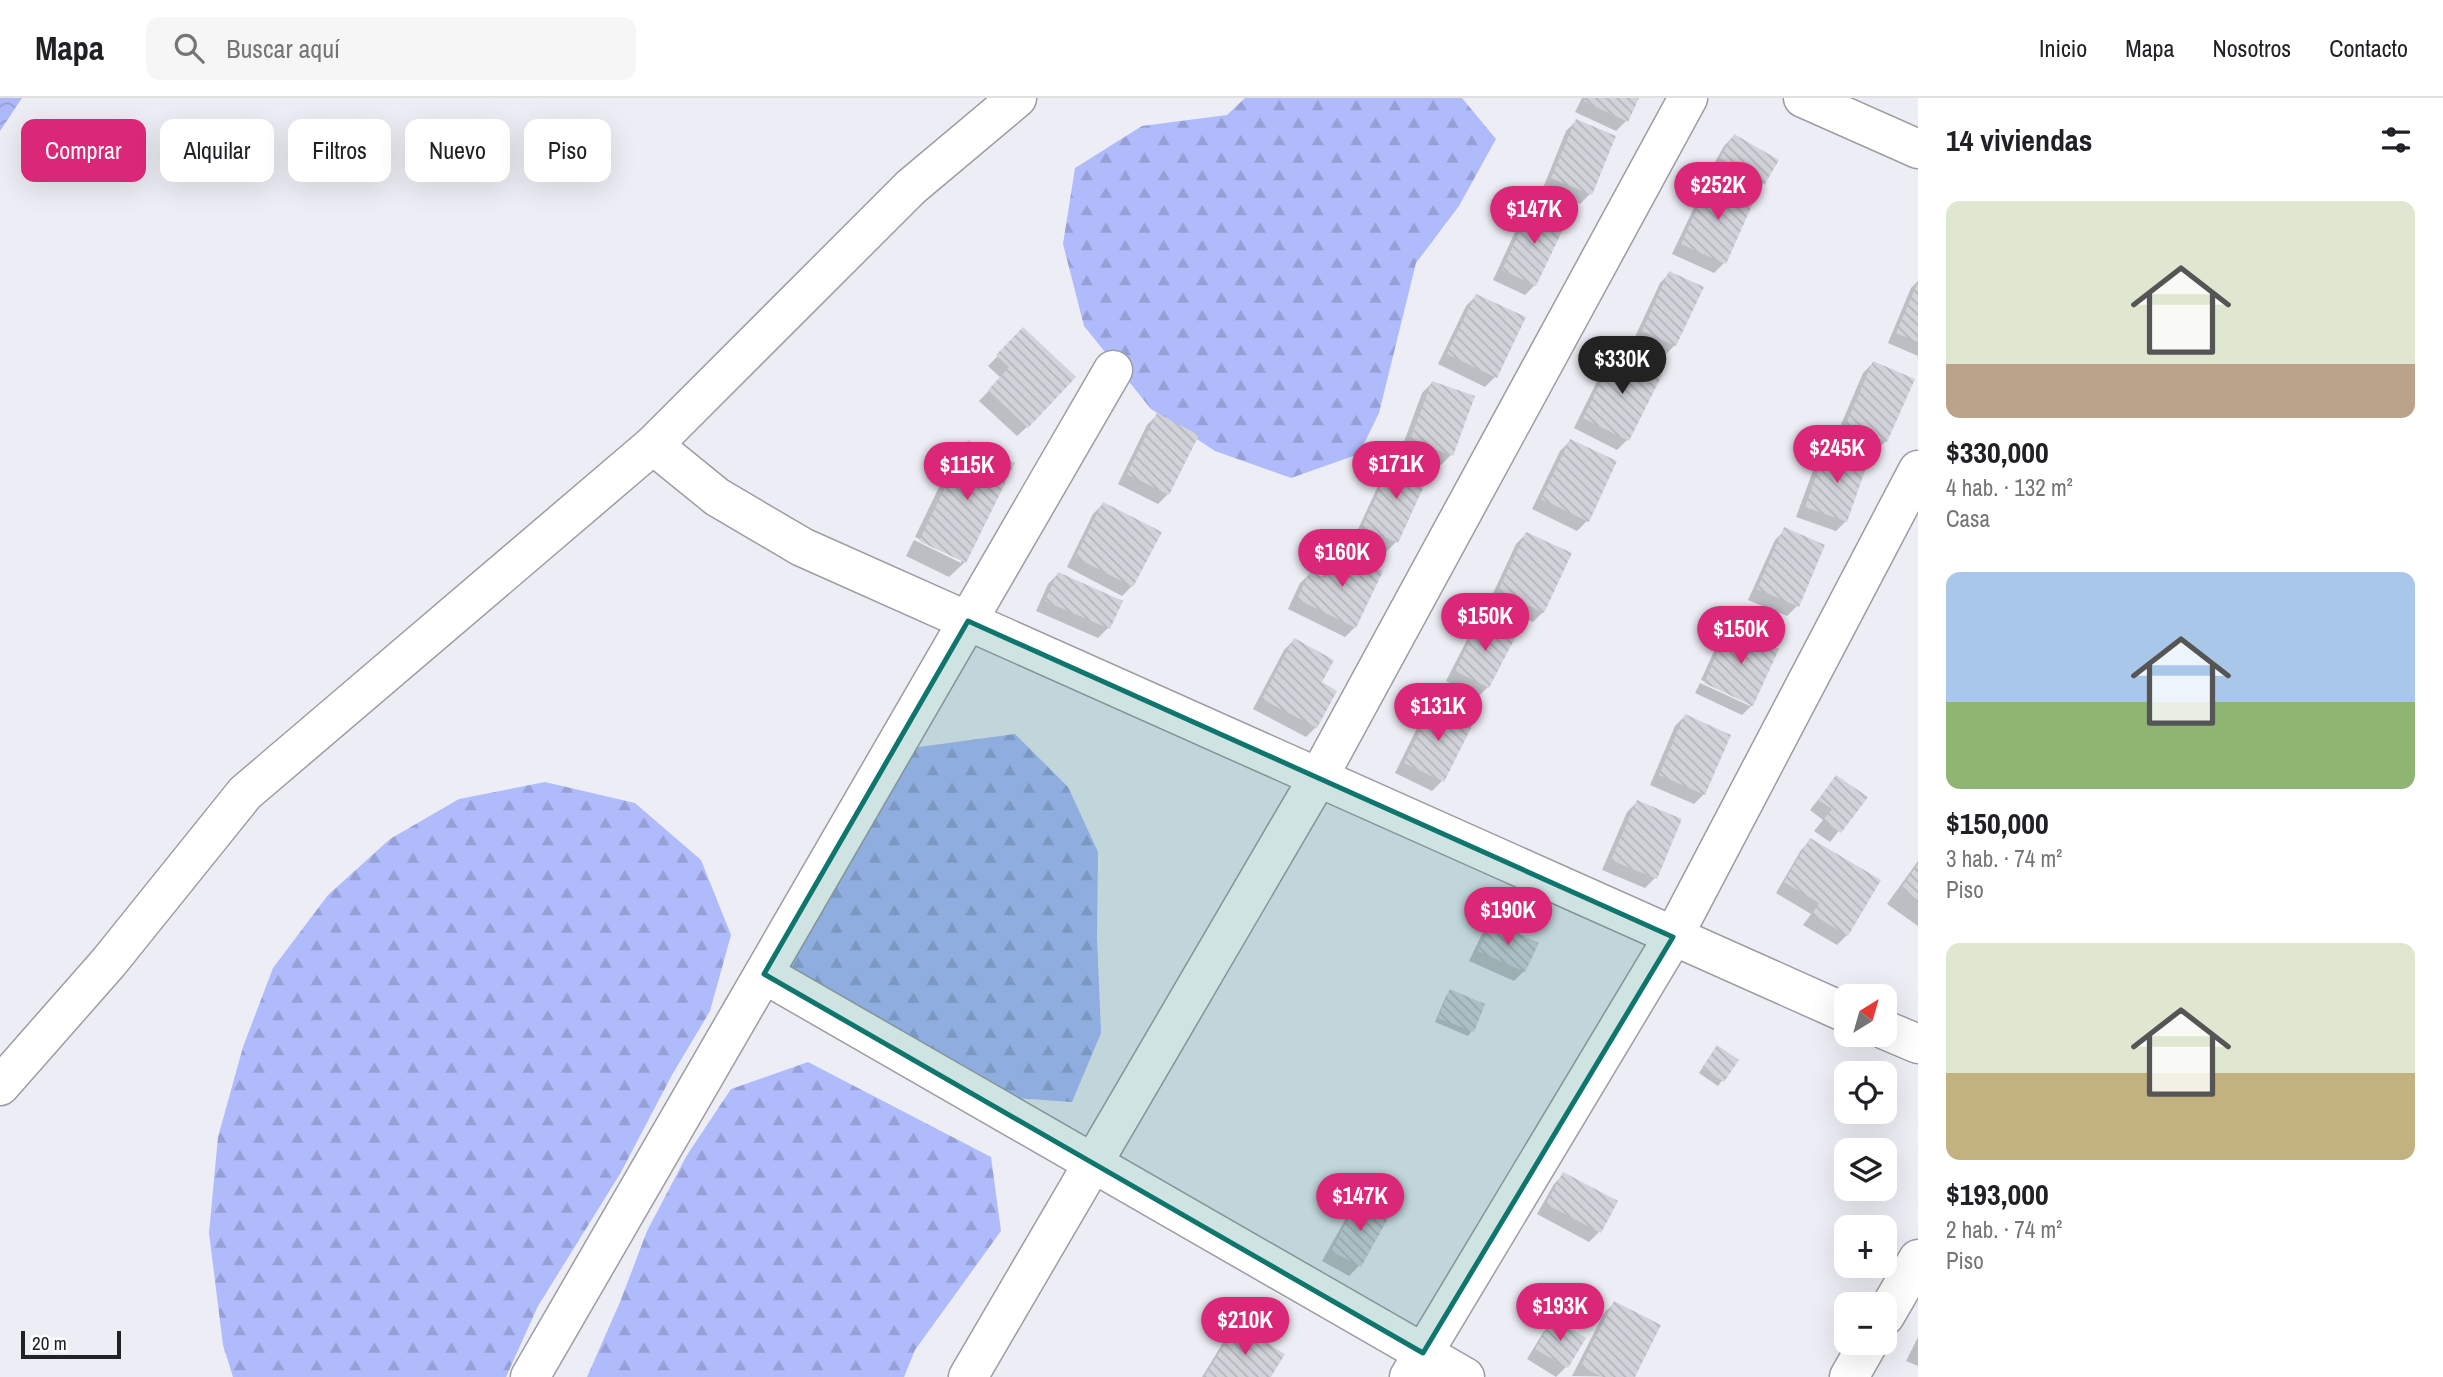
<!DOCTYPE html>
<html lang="es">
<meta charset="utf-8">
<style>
:root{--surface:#fff;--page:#f6f6f6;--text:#202124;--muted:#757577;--line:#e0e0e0;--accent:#db2777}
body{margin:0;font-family:"Archivo Narrow",sans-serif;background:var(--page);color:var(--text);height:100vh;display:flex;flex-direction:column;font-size:26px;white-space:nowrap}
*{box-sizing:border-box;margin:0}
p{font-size:23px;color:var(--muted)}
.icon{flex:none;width:38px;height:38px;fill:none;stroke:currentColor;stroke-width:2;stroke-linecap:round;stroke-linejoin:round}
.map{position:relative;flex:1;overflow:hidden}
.details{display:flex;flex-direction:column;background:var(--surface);width:525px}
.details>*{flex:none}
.hud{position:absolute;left:21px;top:21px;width:665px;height:63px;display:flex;gap:14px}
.needle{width:46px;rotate:37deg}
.buttons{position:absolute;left:1834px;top:886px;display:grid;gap:14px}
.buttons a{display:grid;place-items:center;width:63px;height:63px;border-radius:14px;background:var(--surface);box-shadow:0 7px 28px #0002;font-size:35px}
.scale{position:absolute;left:21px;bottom:18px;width:100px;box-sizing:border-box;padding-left:7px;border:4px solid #212224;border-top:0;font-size:19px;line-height:24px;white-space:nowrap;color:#212224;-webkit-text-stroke:5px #fbfcfe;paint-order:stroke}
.price{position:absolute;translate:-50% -60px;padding:0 16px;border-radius:24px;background:var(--accent);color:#fff;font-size:23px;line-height:46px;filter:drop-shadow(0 2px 4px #0008)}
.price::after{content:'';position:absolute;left:50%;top:42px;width:21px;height:16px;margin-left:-10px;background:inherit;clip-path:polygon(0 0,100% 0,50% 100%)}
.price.selected{background:#222;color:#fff}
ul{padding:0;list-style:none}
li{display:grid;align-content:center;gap:14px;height:371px;padding:0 28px}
li span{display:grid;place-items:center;height:217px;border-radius:14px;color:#555}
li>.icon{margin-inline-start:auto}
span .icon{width:126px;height:126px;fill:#fffc;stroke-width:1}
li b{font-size:30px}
h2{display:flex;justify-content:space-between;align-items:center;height:84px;padding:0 28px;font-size:30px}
.pill{padding:0 24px;border-radius:14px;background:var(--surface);box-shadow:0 7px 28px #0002;font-size:24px;line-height:63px}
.pill.selected{background:var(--accent);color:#fff}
header{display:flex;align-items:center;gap:42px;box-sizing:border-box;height:98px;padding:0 35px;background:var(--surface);border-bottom:2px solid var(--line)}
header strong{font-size:33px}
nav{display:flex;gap:38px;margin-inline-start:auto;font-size:24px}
.search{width:490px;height:63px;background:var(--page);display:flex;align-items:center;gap:18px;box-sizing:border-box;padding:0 24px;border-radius:14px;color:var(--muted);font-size:26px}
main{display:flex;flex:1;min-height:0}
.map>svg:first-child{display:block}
.forest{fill:url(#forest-firs)}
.water{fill:url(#water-waves)}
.shadow{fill:#0003}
.building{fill:url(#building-back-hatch)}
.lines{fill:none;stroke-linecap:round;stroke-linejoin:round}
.minor-casing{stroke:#9c9da3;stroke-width:41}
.minor{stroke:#fff;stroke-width:38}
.marked{fill:#0f766e;fill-opacity:0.2;stroke:#0f766e;stroke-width:5;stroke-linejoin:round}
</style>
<header>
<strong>Mapa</strong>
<div class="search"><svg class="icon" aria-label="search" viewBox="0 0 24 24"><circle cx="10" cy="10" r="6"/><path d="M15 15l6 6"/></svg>Buscar aquí</div>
<nav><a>Inicio</a><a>Mapa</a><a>Nosotros</a><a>Contacto</a></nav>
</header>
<main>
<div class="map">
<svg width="1918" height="1279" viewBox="0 0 1918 1279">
<defs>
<pattern id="forest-firs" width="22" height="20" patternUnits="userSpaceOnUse" patternTransform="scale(1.75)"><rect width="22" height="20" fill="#afbbfb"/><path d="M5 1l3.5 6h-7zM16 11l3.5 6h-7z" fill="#96a0d7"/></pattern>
<pattern id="water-waves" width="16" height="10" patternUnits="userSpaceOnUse" patternTransform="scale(1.75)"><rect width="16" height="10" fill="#acb8f9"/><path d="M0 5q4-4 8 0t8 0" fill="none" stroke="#949ed5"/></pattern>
<pattern id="building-back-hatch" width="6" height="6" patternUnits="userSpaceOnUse" patternTransform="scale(1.75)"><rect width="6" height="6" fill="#d2d3da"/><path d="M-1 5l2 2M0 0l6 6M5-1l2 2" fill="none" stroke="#b4b5bb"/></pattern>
</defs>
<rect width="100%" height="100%" fill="#edeef5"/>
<!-- forest -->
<g class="forest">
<path d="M1245 0H1462L1496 41 1459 108 1416 165 1379 315 1359 356 1291 380 1215 353 1151 311 1084 228 1063 146 1075 70 1142 28 1227 17Z"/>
<path d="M1015 636 1068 689 1098 754 1097 839 1101 935 1072 1004 1003 999 795 905 772 835 801 771 854 696 919 649Z"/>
<path d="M545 684 635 705 701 762 731 837 710 913 672 977 620 1076 538 1208 506 1279H233L223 1247 209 1135 218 1039 243 949 273 870 328 797 390 741 459 701Z"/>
<path d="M808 964 991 1059 1001 1133 915 1252 904 1279H587L620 1204 647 1133 687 1057 731 991Z"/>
</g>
<!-- water -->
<path class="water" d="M0 0H22L0 33Z"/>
<!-- shadow -->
<g class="shadow">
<path d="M1582 0H1637L1626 23 1616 33 1575 14Z"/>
<path d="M1576 23 1590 96 1580 106 1543 90 1566 33Z"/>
<path d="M1734 38 1764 85 1754 95 1711 71 1724 48Z"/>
<path d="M1711 85 1724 165 1714 175 1672 156 1701 95Z"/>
<path d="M1531 111 1535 187 1525 197 1493 182 1521 121Z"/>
<path d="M1670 175 1675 247 1665 257 1633 243 1660 185Z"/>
<path d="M1918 183V258L1888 245 1911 190Z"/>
<path d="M1476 198 1495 279 1485 289 1438 266 1466 208Z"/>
<path d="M1023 232 1027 329 1017 338 979 303 1001 280 988 268Z"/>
<path d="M1616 255 1660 278 1627 342 1617 352 1574 330 1606 265Z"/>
<path d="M1873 265 1886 343 1876 353 1837 336 1863 275Z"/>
<path d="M1432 285 1451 357 1441 367 1401 352 1422 295Z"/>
<path d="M1157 317 1168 396 1158 406 1118 386 1147 327Z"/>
<path d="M1570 343 1587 423 1577 433 1532 411 1560 353Z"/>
<path d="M968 345 965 464 949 479 906 458 914 442 961 465V461L915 439 953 360Z"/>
<path d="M1827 352 1846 423 1836 433 1796 419 1817 362Z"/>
<path d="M1395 363 1427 378 1396 444 1386 454 1354 440 1385 373Z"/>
<path d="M1103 406 1132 488 1122 498 1067 469 1093 416Z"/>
<path d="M1785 432 1823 448 1797 508 1787 518 1748 502 1775 442Z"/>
<path d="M1526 436 1543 514 1533 524 1489 504 1516 446Z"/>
<path d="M1339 454 1355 529 1345 539 1288 511 1300 485 1311 475 1321 481 1329 464Z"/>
<path d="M1058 476 1120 504 1108 530 1098 540 1036 513 1048 486Z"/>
<path d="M1482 522 1488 589 1478 599 1446 583 1472 532Z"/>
<path d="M1730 530 1752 607 1742 617 1695 595 1700 585 1750 608V604L1701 582 1720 540Z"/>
<path d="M1294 542 1319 585 1316 629 1306 639 1253 611 1284 552Z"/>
<path d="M1433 608 1470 627 1442 683 1432 693 1395 675 1423 618Z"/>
<path d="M1685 618 1704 696 1694 706 1650 687 1675 628Z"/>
<path d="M1836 679 1865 700 1830 744 1814 733 1823 722 1810 712Z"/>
<path d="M1637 704 1679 722 1655 780 1645 790 1602 772 1627 714Z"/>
<path d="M1811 742 1847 837 1837 847 1803 827 1811 816 1776 795 1801 752Z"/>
<path d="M1918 763V828L1887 806Z"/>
<path d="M1492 825 1524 873 1514 883 1469 863 1482 836Z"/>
<path d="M1450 893 1472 933 1468 938 1435 924 1446 898Z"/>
<path d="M1713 954 1737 962 1718 988 1699 975Z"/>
<path d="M1564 1076 1616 1104 1599 1134 1589 1144 1537 1116 1554 1086Z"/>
<path d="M1360 1103 1387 1118 1359 1168 1349 1178 1322 1163 1350 1113Z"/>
<path d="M1614 1205 1633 1279 1572 1278 1604 1215Z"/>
<path d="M1553 1223 1566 1269 1556 1279 1527 1261 1544 1233Z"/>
<path d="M1237 1228 1269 1279H1202L1227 1238Z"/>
<path d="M1918 1239V1268L1906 1263Z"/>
</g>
<!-- building -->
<g class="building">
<path d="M1586 0H1639L1628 24 1584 3Z"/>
<path d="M1576 21 1616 38 1592 97 1551 80Z"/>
<path d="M1734 36 1779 62 1765 86 1720 60Z"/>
<path d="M1710 82 1754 103 1726 166 1681 146Z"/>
<path d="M1531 109 1566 125 1536 188 1502 172Z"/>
<path d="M1669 173 1704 189 1676 248 1642 233Z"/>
<path d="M1918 184V244L1896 235Z"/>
<path d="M1476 196 1526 219 1497 280 1447 256Z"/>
<path d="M1023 229 1076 279 1028 330 988 292 1009 269 996 257Z"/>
<path d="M1616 253 1662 277 1629 343 1583 320Z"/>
<path d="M1873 263 1915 281 1887 344 1846 326Z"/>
<path d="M1432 283 1475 298 1453 358 1410 342Z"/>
<path d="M1157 315 1199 337 1169 397 1127 376Z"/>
<path d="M1570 341 1617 363 1589 424 1541 401Z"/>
<path d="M968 342 1015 365 966 465 919 443Z"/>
<path d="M1826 350 1868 364 1847 424 1805 409Z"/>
<path d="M1394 361 1429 377 1398 445 1362 429Z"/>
<path d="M1103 404 1162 434 1133 489 1075 459Z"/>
<path d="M1784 429 1825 447 1799 509 1757 491Z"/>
<path d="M1526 434 1572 455 1544 515 1498 493Z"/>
<path d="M1339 452 1383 473 1356 530 1297 501 1310 473 1325 480Z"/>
<path d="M1058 474 1123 503 1110 531 1045 503Z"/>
<path d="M1481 520 1516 538 1489 590 1455 573Z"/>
<path d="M1729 528 1779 551 1753 608 1704 585Z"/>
<path d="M1294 540 1334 562 1322 584 1337 593 1317 630 1262 601Z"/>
<path d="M1433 606 1473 626 1444 684 1404 665Z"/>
<path d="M1685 616 1731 637 1705 697 1659 677Z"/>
<path d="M1836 677 1868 699 1841 735 1823 722 1832 711 1818 702Z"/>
<path d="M1637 702 1682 721 1657 781 1611 762Z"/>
<path d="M1810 740 1881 782 1848 838 1812 816 1819 805 1784 784Z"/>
<path d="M1918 766V802L1901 790Z"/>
<path d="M1492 823 1539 845 1525 874 1478 853Z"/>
<path d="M1450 891 1485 906 1474 934 1438 920Z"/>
<path d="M1717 947 1739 962 1724 984 1702 970Z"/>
<path d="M1563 1074 1618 1103 1601 1135 1546 1106Z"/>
<path d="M1360 1100 1390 1117 1361 1169 1331 1153Z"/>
<path d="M1614 1203 1661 1227 1635 1279H1602L1581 1268Z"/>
<path d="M1553 1220 1586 1240 1568 1270 1535 1251Z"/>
<path d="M1237 1226 1285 1256 1271 1279H1204Z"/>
</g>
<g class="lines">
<!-- minor casing -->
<g class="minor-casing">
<g id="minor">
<path d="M1803 0 1918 51"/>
<path d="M653 347 717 399 802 449 1846 915"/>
<path d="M764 876 1465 1279"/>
<path d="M1885 932 1918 946"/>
<path d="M0 988 109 864 245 695 653 347 911 89 1017 0"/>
<path d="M1885 1218 1918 1161"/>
<path d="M530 1279 1113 272"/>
<path d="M968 1279 1318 680 1688 0"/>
<path d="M1409 1279 1673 839 1918 372"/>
<path d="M1849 1279 1869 1244"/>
</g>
</g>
<!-- minor -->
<use href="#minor" class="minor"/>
</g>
<!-- marked area -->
<path class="marked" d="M968 523 1673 839 1423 1255 764 876Z"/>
</svg>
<div class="buttons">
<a><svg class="needle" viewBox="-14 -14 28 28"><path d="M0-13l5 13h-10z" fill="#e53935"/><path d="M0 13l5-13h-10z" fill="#757577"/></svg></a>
<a><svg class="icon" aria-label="locate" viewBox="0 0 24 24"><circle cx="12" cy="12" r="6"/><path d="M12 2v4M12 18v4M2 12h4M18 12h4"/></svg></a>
<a><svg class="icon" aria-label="layers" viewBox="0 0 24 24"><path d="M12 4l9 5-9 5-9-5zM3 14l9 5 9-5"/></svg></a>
<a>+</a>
<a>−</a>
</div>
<div class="scale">20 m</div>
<b class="price" style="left:1718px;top:124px">$252K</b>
<b class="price" style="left:1534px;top:148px">$147K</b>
<b class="price selected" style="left:1622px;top:298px">$330K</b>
<b class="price" style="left:1837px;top:387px">$245K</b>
<b class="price" style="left:1396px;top:403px">$171K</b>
<b class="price" style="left:967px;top:404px">$115K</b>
<b class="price" style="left:1342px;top:491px">$160K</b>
<b class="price" style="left:1485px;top:555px">$150K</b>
<b class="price" style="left:1741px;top:568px">$150K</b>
<b class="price" style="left:1438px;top:645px">$131K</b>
<b class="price" style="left:1508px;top:849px">$190K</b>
<b class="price" style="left:1360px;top:1135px">$147K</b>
<b class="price" style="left:1560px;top:1245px">$193K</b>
<b class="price" style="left:1245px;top:1259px">$210K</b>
<div class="hud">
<a class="pill selected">Comprar</a>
<a class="pill">Alquilar</a>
<a class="pill">Filtros</a>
<a class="pill">Nuevo</a>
<a class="pill">Piso</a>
</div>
</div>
<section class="details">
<h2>14 viviendas<svg class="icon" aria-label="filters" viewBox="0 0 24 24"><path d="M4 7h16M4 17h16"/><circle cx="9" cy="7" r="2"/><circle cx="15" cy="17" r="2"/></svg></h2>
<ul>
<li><span style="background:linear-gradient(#dfe7d0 75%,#b9a48a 0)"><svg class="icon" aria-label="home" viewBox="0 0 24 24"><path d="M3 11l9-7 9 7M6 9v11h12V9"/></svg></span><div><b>$330,000</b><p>4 hab. · 132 m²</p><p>Casa</p></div></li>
<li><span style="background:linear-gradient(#a9c7e8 60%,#8fb573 0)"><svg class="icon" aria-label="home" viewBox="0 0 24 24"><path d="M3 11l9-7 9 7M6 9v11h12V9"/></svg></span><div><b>$150,000</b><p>3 hab. · 74 m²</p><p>Piso</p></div></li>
<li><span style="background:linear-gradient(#dfe7d0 60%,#c2b280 0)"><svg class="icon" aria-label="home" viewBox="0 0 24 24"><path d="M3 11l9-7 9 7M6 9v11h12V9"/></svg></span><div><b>$193,000</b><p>2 hab. · 74 m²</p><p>Piso</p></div></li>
</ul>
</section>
</main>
